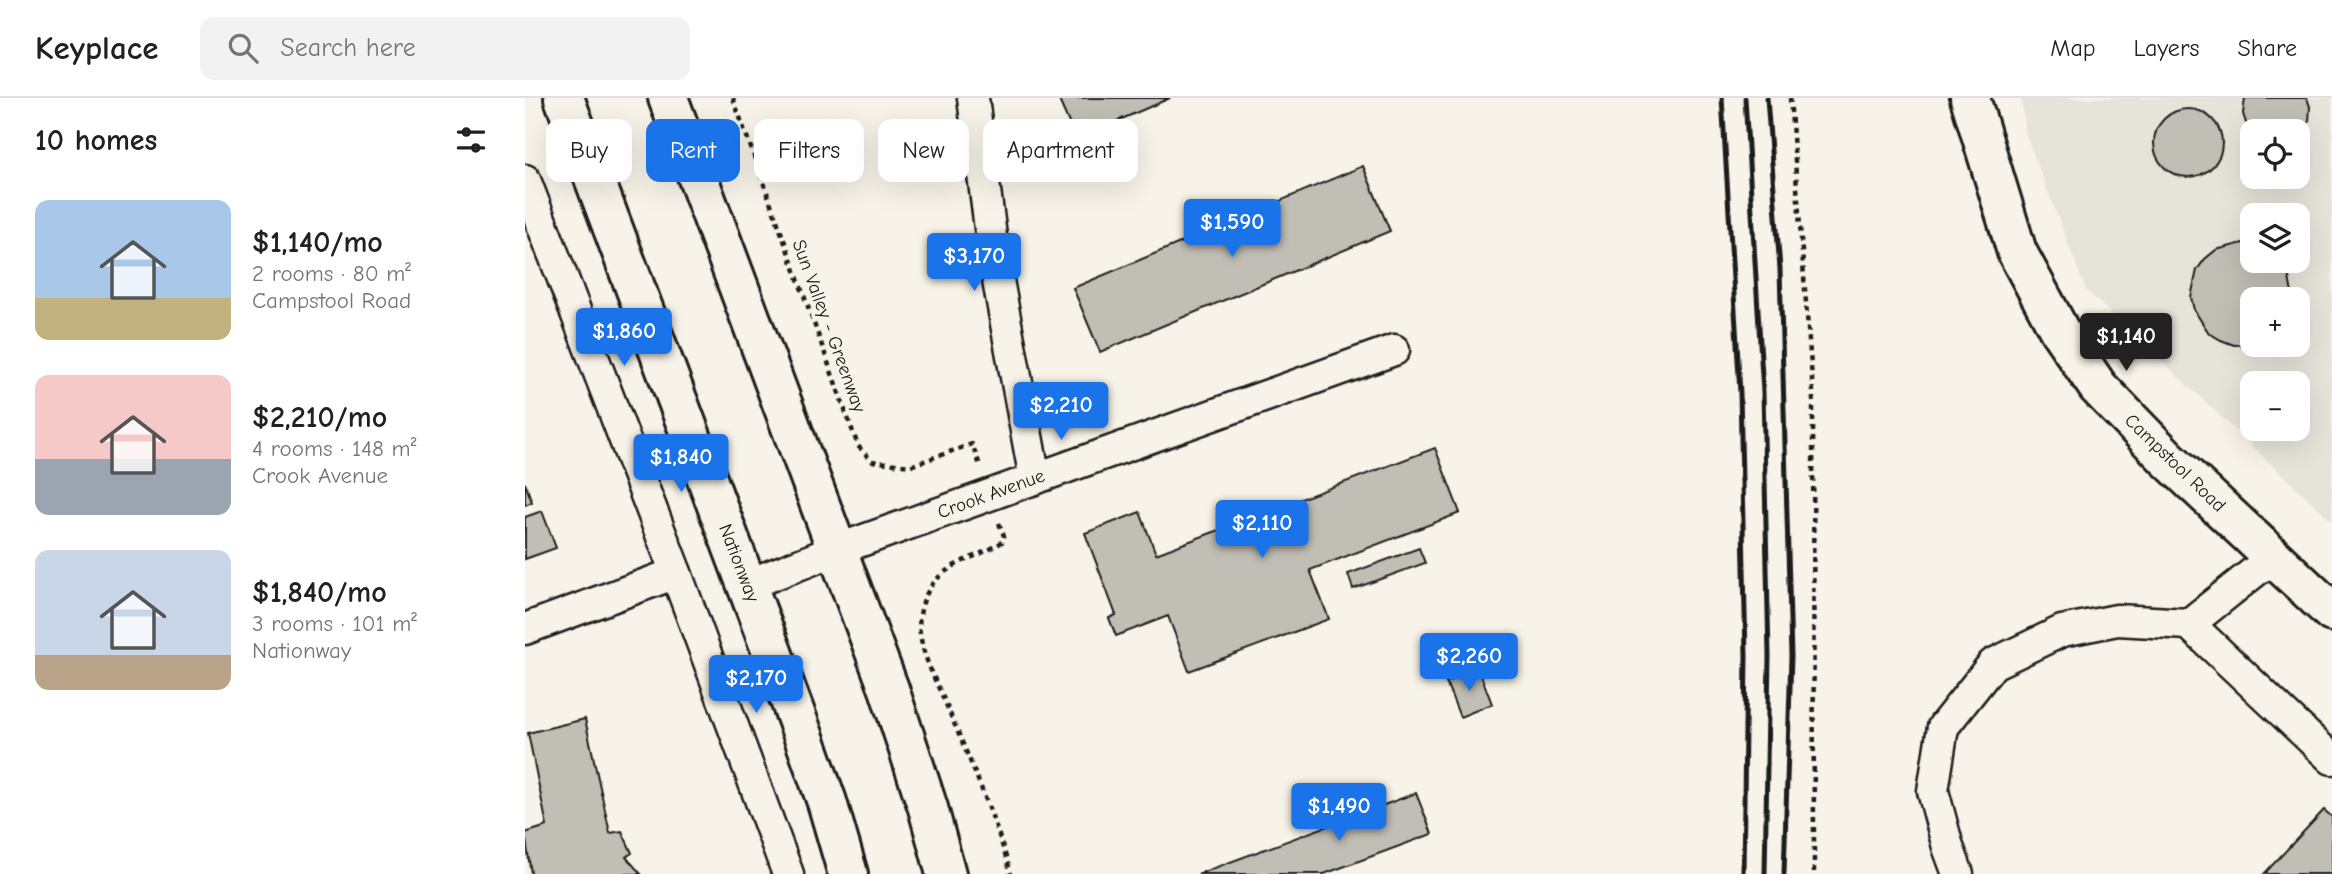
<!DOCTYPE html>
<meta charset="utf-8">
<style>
:root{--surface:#fff;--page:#f2f2f2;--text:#202124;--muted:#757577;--line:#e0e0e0;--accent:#1a73e8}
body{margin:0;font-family:"Comic Neue",sans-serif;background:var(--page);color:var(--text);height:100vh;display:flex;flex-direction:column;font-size:26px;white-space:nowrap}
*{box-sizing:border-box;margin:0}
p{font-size:23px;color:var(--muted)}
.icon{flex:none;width:38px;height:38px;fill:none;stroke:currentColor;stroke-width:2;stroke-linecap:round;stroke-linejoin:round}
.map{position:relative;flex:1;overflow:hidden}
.side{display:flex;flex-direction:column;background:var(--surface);width:525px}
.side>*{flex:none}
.top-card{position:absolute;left:21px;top:21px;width:665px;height:63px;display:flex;gap:14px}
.fabs{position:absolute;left:1715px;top:21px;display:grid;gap:14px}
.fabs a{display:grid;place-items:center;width:70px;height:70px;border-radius:14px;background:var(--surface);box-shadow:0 7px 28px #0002;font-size:35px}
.price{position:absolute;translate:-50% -60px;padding:0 16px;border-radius:7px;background:var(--accent);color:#fff;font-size:23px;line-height:46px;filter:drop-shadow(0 2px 4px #0008)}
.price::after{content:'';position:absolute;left:50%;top:42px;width:21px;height:16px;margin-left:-10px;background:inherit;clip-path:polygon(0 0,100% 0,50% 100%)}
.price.current{background:#222;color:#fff}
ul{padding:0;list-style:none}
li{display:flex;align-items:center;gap:21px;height:175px;padding:0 35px}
li span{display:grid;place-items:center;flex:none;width:196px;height:140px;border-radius:14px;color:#555}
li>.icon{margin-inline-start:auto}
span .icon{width:84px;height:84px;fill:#fffc;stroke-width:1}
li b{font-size:30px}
h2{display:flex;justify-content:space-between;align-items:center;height:84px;padding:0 35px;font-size:30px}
.chip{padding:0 24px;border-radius:14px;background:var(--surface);box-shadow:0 7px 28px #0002;font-size:24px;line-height:63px}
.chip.current{background:var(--accent);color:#fff}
header{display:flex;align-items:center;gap:42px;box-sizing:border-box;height:98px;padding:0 35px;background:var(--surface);border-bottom:2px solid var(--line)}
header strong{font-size:33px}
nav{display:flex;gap:38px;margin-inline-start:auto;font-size:24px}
.search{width:490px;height:63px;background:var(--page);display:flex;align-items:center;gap:18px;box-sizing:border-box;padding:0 24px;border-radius:14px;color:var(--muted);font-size:26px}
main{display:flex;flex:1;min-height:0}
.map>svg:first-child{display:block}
.built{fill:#e6e3d9;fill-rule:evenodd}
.building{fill:#c0beb5;stroke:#1c1c1c;stroke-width:2}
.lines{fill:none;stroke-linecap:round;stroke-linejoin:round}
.minor-casing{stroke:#1c1c1c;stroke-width:35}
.major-casing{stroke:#1c1c1c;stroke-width:44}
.path{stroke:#1c1c1c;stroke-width:4.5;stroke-dasharray:5 5;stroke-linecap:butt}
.minor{stroke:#f7f3e8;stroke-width:30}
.major{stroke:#f7f3e8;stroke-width:38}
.rail{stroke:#1c1c1c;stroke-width:5}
.labels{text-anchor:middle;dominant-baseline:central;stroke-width:7;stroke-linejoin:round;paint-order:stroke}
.street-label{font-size:19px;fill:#1c1c1c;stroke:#f7f3e8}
</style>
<header>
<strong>Keyplace</strong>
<div class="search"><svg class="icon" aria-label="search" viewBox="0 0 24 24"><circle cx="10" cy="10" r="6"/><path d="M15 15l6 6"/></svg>Search here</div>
<nav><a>Map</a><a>Layers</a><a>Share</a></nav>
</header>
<main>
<section class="side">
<h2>10 homes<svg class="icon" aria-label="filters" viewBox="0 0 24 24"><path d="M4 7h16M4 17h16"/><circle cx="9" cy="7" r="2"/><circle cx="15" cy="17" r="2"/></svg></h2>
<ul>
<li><span style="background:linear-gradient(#a9c7e8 70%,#c2b280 0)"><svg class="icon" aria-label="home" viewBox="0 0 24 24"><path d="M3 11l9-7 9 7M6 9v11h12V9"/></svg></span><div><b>$1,140/mo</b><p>2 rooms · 80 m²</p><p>Campstool Road</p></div></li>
<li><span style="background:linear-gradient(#f6c9c9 60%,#9aa5b1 0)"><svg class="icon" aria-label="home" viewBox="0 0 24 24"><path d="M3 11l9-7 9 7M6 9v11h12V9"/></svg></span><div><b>$2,210/mo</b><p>4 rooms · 148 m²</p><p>Crook Avenue</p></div></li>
<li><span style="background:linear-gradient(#c9d6e8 75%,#b9a48a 0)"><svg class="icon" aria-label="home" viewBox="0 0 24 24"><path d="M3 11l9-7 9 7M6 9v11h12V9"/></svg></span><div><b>$1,840/mo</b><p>3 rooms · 101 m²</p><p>Nationway</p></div></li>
</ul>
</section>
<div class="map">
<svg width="1807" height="776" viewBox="0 0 1807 776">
<rect width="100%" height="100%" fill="#f7f3e8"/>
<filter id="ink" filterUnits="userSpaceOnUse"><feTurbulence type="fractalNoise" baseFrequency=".0143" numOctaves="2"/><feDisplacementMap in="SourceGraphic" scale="14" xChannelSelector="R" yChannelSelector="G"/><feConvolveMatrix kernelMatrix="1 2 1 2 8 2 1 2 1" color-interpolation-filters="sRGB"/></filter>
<g filter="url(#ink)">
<!-- built -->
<path class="built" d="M1496 0H1807V423L1561 192 1501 37ZM1727 33H1773V79H1727ZM1727 117H1773V163H1727ZM1727 201H1773V247H1727ZM1727 285H1773V331H1727Z"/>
<!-- building -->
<g class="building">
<path d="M533 0H645L551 41Z"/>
<path d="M1720 0H1782L1785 9 1784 24 1773 39V33H1727V35L1723 31 1718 16Z"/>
<circle cx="1663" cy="45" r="34"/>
<path d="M838 68 865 133 575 254 548 190Z"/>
<path d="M1718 145 1727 147V163H1755L1763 174 1768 201H1727V246L1709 247 1696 242 1684 235 1669 212 1666 199 1672 172 1680 161 1691 152Z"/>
<path d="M910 350 935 415 785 472 804 521 664 573 643 518 591 538 584 520 591 517 560 435 615 414 631 456Z"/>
<path d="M0 385 7 404 0 407Z"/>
<path d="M17 413 31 450 0 461V419Z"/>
<path d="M894 450 900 465 828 491 823 476Z"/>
<path d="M954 572 967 606 935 619 921 584Z"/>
<path d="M60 621 85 735 97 733 107 755 101 759 116 776H6L0 735 22 728 3 635Z"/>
<path d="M891 695 907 736 799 776H673Z"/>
<path d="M1799 712 1807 719V776H1739Z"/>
</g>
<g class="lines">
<!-- minor casing -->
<g class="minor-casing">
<g id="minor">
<path d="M448 0 469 161 510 381"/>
<path d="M0 82 151 475 263 776"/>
<path d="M222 487 311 452 869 252"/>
<path d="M1664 526 1807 661"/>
<path d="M0 531 151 475"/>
<path d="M1433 776 1423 749 1408 693 1418 629 1468 566 1537 533 1592 522 1664 526 1748 459"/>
</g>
</g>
<!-- major casing -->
<g class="major-casing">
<g id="major">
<path d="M39 0 277 634 302 704 323 776"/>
<path d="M143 0 364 591 403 710 421 776"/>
<path d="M1445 0 1492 154 1534 232 1573 289 1643 361 1807 514"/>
</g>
</g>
<!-- path -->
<g class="path">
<path d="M208 0 333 348 347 363 385 368 447 346 456 370"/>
<path d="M1265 0 1288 294 1289 776"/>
<path d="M474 425 479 438 477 444C457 458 430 462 412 481 399 494 392 517 395 535 398 561 413 587 423 611 446 665 470 719 486 776"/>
</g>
<!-- minor -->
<use href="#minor" class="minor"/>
<!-- major -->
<use href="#major" class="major"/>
<!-- rail -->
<g class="rail">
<path d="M1197 0 1215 295 1221 558 1218 776"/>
<path d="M1220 0 1238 294 1244 558 1240 776"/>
<path d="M1242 0 1255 171 1266 558 1259 776"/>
</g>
</g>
</g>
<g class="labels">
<!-- street labels -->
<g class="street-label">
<text transform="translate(304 228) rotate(70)">Sun Valley - Greenway</text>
<text transform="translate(1650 365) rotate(44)">Campstool Road</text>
<text transform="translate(466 396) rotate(-20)">Crook Avenue</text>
<text transform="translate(214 465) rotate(69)">Nationway</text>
</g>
</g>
</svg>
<div class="fabs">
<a><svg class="icon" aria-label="locate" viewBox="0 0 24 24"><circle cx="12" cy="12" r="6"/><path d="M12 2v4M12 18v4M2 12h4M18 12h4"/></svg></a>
<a><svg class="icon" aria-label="layers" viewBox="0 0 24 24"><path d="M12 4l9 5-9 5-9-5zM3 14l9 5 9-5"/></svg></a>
<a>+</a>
<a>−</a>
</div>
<b class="price" style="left:707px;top:161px">$1,590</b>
<b class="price" style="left:449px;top:195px">$3,170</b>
<b class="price" style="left:99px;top:270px">$1,860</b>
<b class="price current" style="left:1601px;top:275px">$1,140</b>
<b class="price" style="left:536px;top:344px">$2,210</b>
<b class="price" style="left:156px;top:396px">$1,840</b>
<b class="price" style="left:737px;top:462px">$2,110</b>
<b class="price" style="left:944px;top:595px">$2,260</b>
<b class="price" style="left:231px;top:617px">$2,170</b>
<b class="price" style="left:814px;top:745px">$1,490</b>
<div class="top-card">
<a class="chip">Buy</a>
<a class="chip current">Rent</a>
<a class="chip">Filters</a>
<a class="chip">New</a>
<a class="chip">Apartment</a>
</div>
</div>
</main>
